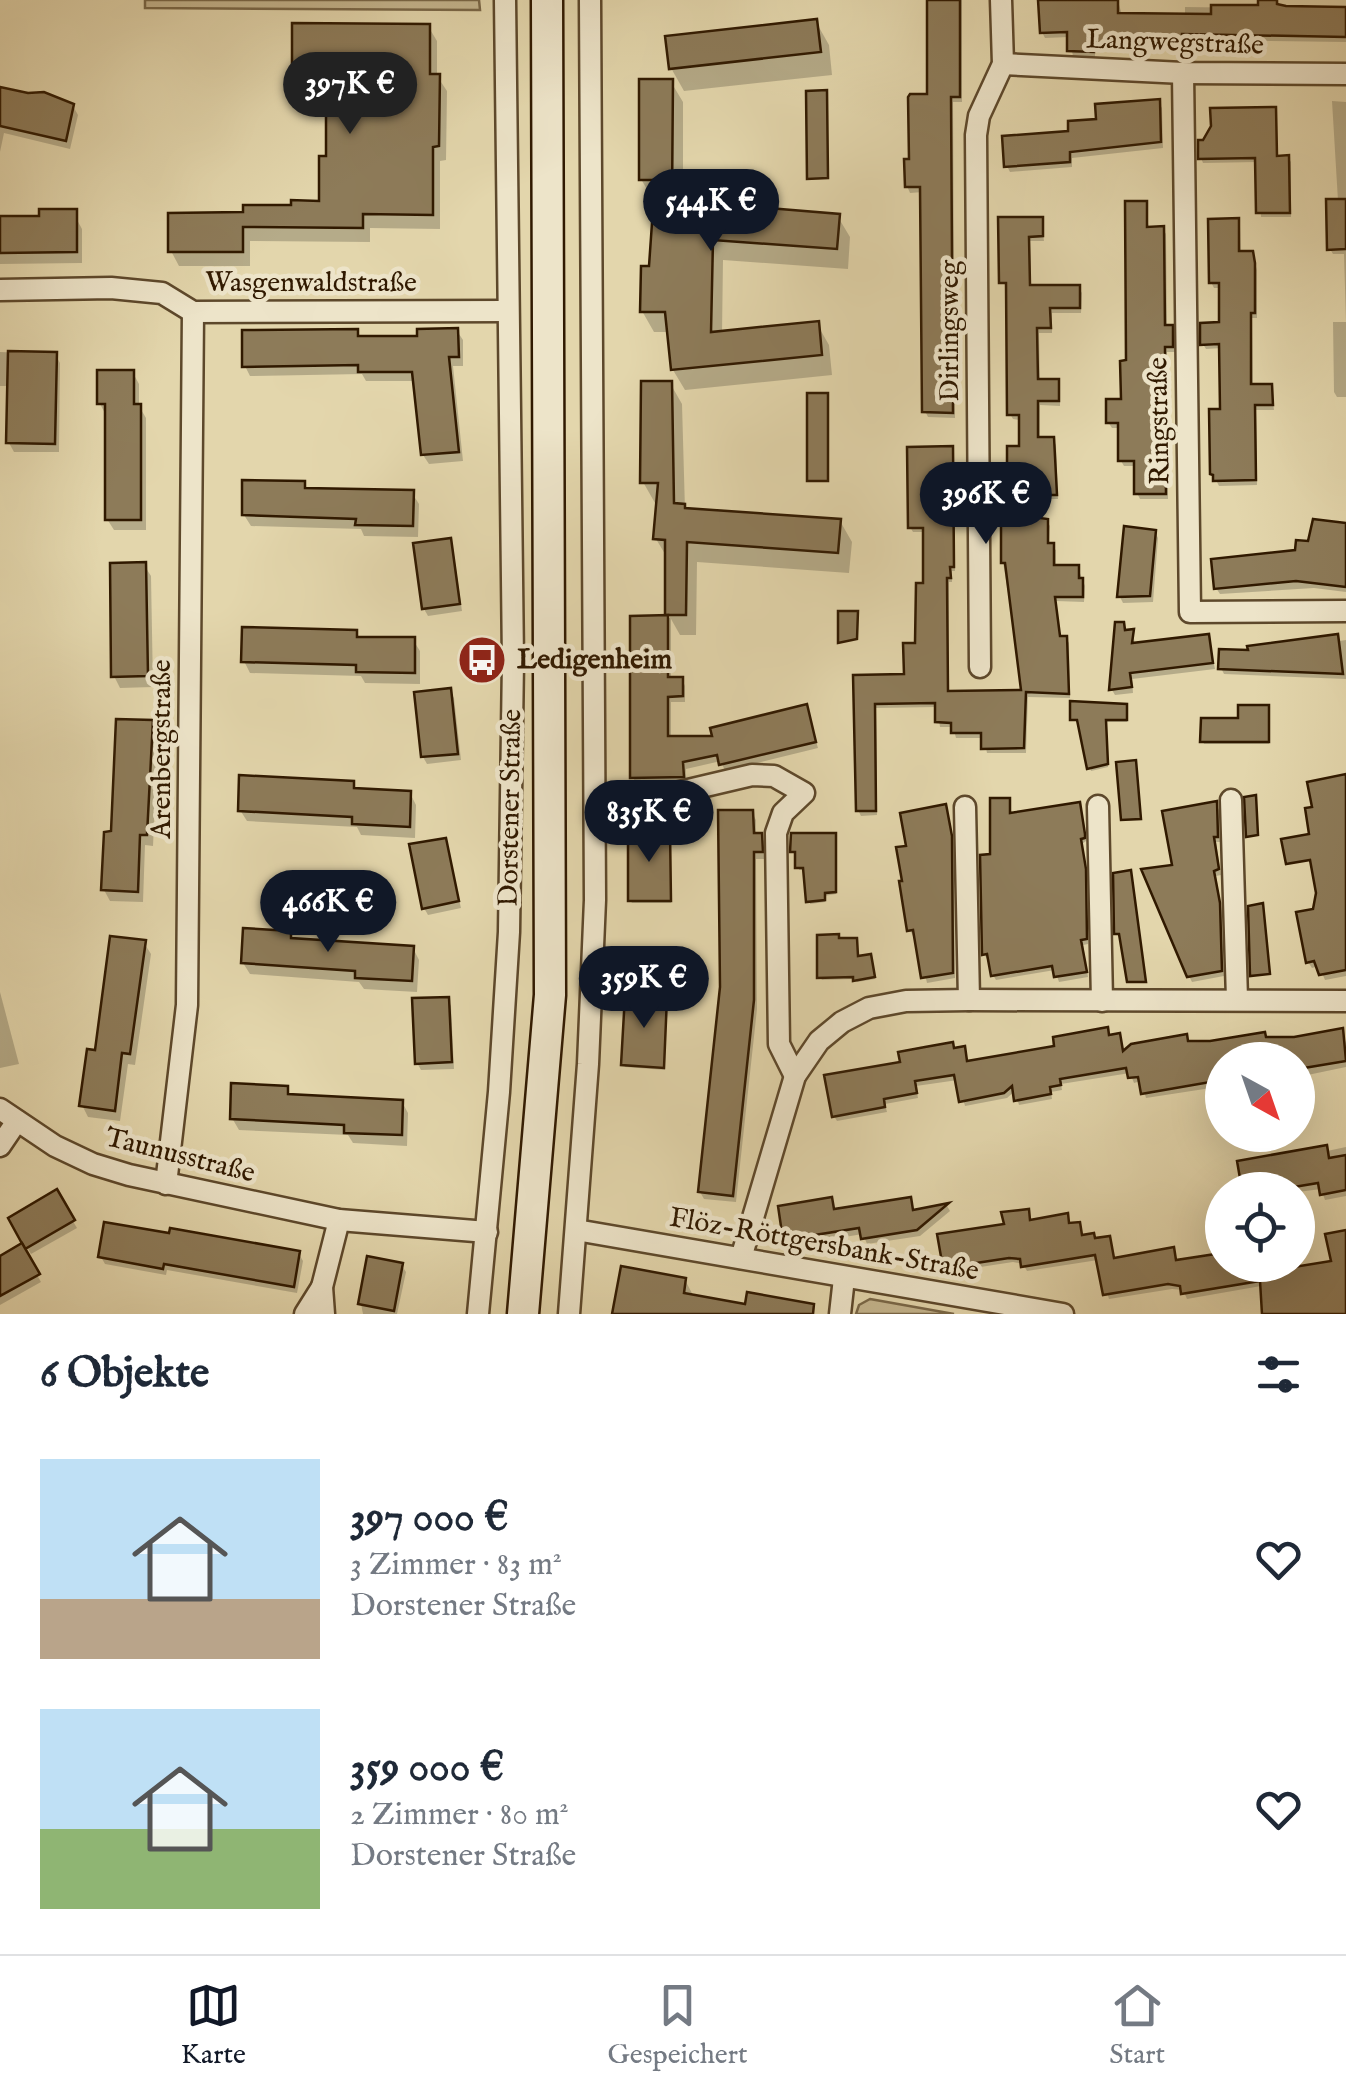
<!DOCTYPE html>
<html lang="de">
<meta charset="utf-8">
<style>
:root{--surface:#fff;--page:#f6f6f7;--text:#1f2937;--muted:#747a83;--line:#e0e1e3;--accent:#111827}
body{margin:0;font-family:"IM FELL English",serif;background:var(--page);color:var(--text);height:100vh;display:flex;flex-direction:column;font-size:38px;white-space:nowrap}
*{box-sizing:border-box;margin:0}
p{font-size:32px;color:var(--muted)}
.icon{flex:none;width:55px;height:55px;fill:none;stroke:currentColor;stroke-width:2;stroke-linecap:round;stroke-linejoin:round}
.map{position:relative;height:1314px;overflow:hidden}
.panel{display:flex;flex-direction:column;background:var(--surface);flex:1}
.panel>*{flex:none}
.needle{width:65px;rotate:140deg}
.buttons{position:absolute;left:1205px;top:1042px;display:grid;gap:20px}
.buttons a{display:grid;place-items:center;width:110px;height:110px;border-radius:50%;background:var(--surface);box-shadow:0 10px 40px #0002;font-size:50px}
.price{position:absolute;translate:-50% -85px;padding:0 22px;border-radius:35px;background:var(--accent);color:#fff;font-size:32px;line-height:65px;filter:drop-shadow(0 2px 5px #0008)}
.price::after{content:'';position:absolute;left:50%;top:60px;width:30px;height:22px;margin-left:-15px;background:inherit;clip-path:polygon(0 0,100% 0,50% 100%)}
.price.current{background:#222;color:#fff}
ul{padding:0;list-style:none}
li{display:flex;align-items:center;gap:30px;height:250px;padding:0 40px}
li span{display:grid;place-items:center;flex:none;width:280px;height:200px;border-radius:0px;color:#555}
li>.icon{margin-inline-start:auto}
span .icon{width:120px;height:120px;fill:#fffc;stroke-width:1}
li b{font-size:42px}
h2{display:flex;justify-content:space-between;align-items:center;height:120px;padding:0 40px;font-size:42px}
.menu{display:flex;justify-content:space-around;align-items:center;height:140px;border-top:2px solid var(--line);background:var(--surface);font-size:28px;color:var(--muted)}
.menu a{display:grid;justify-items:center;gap:5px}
.menu .current{color:var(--accent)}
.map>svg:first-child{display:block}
.green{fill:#c5b68f;stroke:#7a6848;stroke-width:2.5}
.shadow{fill:#0003}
.building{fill:#8d7b59;stroke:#301900;stroke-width:2.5}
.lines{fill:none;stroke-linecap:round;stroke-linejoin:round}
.street-casing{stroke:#5d482b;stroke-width:25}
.secondary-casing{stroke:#301900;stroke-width:35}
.street{stroke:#ede4c9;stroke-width:20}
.secondary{stroke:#ede4c9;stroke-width:30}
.labels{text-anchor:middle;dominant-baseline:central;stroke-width:9;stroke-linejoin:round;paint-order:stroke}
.street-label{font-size:28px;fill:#301900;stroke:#ede4c9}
.poi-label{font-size:28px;font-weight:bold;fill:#301900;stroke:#ede4c9;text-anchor:start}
</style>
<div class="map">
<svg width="1346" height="1314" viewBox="0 0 1346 1314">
<rect width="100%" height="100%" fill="#e3d6ac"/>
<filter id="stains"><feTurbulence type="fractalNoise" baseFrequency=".002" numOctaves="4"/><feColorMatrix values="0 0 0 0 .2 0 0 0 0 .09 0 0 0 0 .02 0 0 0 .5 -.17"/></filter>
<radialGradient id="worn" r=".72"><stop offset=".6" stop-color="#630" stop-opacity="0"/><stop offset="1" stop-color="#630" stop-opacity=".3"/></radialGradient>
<!-- green -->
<g class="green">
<path d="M145 0H479L480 10 145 8Z"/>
<path d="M870 1299 954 1314H856L859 1305Z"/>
</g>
<!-- shadow -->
<g class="shadow">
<path d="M928 0H962V102H953L955 418 928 417 925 411 923 192 910 193 907 186 930 96Z"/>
<path d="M1041 0H1071V3L1118 1 1122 15 1185 16V7L1260 8V0H1278L1279 7 1346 9V42L1184 40 1183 50 1095 48V57L1073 56 1069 37 1045 38 1042 32Z"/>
<path d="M816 22 829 45 832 75 684 91 671 68Z"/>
<path d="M428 26 437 41V76L447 91 446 160 440 161V229L370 228V242L250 241V266H179L171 251 245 215 322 203 328 159 329 78H303L295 63Z"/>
<path d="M671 82 683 102V203L838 217 850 237 848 269 723 260 722 334 817 324 829 345 832 375 685 390 673 370 669 332H654L642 311 652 268 656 200H653L641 179Z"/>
<path d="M0 87 73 106 78 115 70 149 4 133 0 152Z"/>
<path d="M1332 101 1346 102V397H1337L1334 392 1333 322H1346L1344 254H1333L1330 249 1338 201Z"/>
<path d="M1158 102 1162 108 1163 148 1072 158V167L1010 172 1007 166 1099 121Z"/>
<path d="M1275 110 1278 158H1288L1291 162V217H1261L1258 162 1203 163 1201 158Z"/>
<path d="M1145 204 1149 229H1163L1166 234 1167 327H1171L1174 333 1175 352H1167L1168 499H1140L1137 493V466H1124L1121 461V428H1112L1108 422 1123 402Z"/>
<path d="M76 218 82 229V263L0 264V219Z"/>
<path d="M1041 219 1044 241H1030L1031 288H1079L1082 293 1081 313H1052V333H1039L1040 382H1057L1060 387V406L1040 405V440H1053L1056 445 1058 499H1035L1034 520 1047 521 1050 526 1049 545 1056 550V567L1078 568 1085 586 1084 602 1056 601 1061 639 1066 638 1069 643 1070 698 1028 697 1026 753H987L984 738H956L953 727H940L937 707 876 708 877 815 861 816 858 810 855 677 906 676 917 645 926 586V532H913L910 527 952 449 954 454 955 571H952V582H949V693L1024 692 1003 562 1010 502 1021 448V420L1013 419 1010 414 1009 287 1002 282 1001 220Z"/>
<path d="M1237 221 1240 226 1241 253H1252L1257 270V318H1252L1253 387H1271L1274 410H1256L1257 485 1219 486 1213 474 1223 411 1222 348 1206 349 1203 344 1222 325 1221 288H1214L1211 282Z"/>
<path d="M457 331 463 340V366H453L463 461 429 464 423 455 416 381H366L362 374 250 376 245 366 357 332 361 339H419Z"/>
<path d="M0 352 55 354 60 363 59 452H14L9 443 10 386H0Z"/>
<path d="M133 373 139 384V406L146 418V530H114L107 519V417L100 404Z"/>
<path d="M670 383 682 404 685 510 840 521 852 542 849 573 697 562 696 635H680L671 619V679H682L685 686V702H671V738L716 739 806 707 818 748 725 771 721 761 686 769V782L637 784 633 778V618H670L668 559 656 539 659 503H655L643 482Z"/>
<path d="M304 484 308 490 412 493 419 504 418 537 364 536 361 529 251 526 244 515Z"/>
<path d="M1155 532 1158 538 1153 602 1123 603 1120 597Z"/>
<path d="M449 541 453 548 462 611 428 616 424 609Z"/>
<path d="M1346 541V592L1314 588 1220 594 1216 588 1298 553Z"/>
<path d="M144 565 151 576 153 687 120 688 114 676Z"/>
<path d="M1123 624 1127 632H1133L1135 645 1208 636 1215 669 1132 679 1133 693 1115 695 1112 690Z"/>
<path d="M356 632 360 639 413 640 420 651V684L365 683 361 676 250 673 244 661Z"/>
<path d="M1346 640V679L1224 674 1221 668 1251 653Z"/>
<path d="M450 691 454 698 461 760 427 764 423 757Z"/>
<path d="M1268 708 1269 744H1204L1203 741Z"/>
<path d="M1127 709V722H1105L1108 767 1091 771 1080 722 1073 719Z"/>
<path d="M151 723 158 734 153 846 145 845 143 902 110 901 104 890Z"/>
<path d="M353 784 357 791 410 793 416 805 415 838 361 835 357 827 247 821 240 810Z"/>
<path d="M1009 800 1012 815 1078 804 1081 809 1086 841 1082 844 1087 876 1088 944 1083 945 1088 977 1059 982 1055 970 996 980 993 975 991 958 987 959 984 954 993 857Z"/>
<path d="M1216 804 1219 810 1220 842H1216L1221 875 1216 876 1222 912 1224 976 1192 982 1189 976 1175 867Z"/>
<path d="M945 807 954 844 955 978 927 983 916 936H913L910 930 909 848Z"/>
<path d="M752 813 756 820V836H761L765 843V859H756L757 1009 736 1202 704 1199 700 1192Z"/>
<path d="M669 832 671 903H632L630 900Z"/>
<path d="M836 838V894L824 896 825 902 810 904 806 870H799L798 854 793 852Z"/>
<path d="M445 840 461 908 428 915 424 908Z"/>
<path d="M1346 869V976L1325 980 1319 966 1312 968 1308 962 1315 911Z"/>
<path d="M289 933 294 941 413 948 419 960 417 992 364 989 359 982 250 974 243 963Z"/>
<path d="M144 943 151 954 135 1065 128 1064 120 1121 88 1117 82 1105 97 1053Z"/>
<path d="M858 958 871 959 875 979 857 982 855 979 822 980 820 977Z"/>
<path d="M0 992 19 1064 0 1068Z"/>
<path d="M447 999 451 1006 454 1069 421 1070 417 1063Z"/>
<path d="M666 999 665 1070 625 1067 624 1065Z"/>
<path d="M1107 1030 1110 1035 1119 1036 1124 1054 1186 1037 1190 1044 1294 1039 1342 1030 1346 1043V1067L1298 1077V1060H1222V1090L1213 1092 1211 1088 1146 1098 1141 1081 1134 1083 1130 1073 1061 1084 1062 1090 1051 1092 1052 1099 1019 1105 1015 1091 1007 1098 965 1106 958 1080 916 1086 918 1098 885 1104 887 1112 837 1121 834 1116 903 1064 963 1049 968 1063 1057 1048Z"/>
<path d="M286 1088 291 1097 402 1102 408 1113 407 1146 353 1143 348 1135 239 1130 232 1118Z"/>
<path d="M1346 1147V1196L1325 1200 1321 1189 1298 1192 1244 1190 1327 1151Z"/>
<path d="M56 1193 77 1228 31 1254 11 1219Z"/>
<path d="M830 1199 835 1211 909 1199 914 1212 947 1206 950 1211 920 1236 867 1244 863 1234 789 1246 786 1239Z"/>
<path d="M1027 1211 1031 1222 1066 1216 1070 1226 1079 1224 1083 1237 1096 1241 1109 1238 1115 1260 1173 1250 1177 1263 1217 1256 1215 1244 1222 1242V1265H1264L1266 1274 1346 1289V1314H1265L1261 1286 1187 1299 1183 1290 1172 1289 1109 1299 1098 1260 1027 1271 1023 1264 1013 1262 948 1272 945 1267Z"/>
<path d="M21 1247 41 1282 0 1305V1259Z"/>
<path d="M299 1254 303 1261 297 1293 167 1270 166 1275 105 1264 101 1257Z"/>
<path d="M402 1266 406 1272 397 1314H363L361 1304Z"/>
<path d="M685 1280 694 1297 811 1314H615Z"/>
</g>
<!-- building -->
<g class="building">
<path d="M927 0H960V97H951L953 413 922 412 920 187H905L904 159H909L908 97 910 94H927Z"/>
<path d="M1038 0H1118V13L1211 14V5H1258V0H1277V4L1286 6 1346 7V37L1182 34 1181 44 1093 43 1094 52 1067 51V32L1040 33Z"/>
<path d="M817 19 821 52 669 69 665 36Z"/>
<path d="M292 23 430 24V74H440L439 146 433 147V215L363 214V228L243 227V252H168V213L243 212V205H291V200L319 201V156H326V64H292Z"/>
<path d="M639 79H673L672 200 840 214 837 249 713 240 711 332 819 321 822 355 671 370 665 312H640L641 266H649L655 180H639Z"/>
<path d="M0 87 28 93 44 92 74 104 66 141 0 126Z"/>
<path d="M827 90 828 178 807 179 806 91Z"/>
<path d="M1160 99 1161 142 1070 152V162L1004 167 1002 136 1068 131V121L1096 119 1095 104Z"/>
<path d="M1276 107 1277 156 1289 155 1290 213H1256L1255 158 1198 159V140H1203L1211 126 1210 108Z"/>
<path d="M1326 199H1346V249L1327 250Z"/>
<path d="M1125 201H1147V227L1164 226 1165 325H1173V347H1165L1166 494H1134V461H1118V423H1106V399H1121L1120 361 1126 360Z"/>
<path d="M39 209H77V252L0 253V216H39Z"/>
<path d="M998 217H1043V236L1029 237 1030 285H1080V308H1050L1051 328H1037L1038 379H1059V401H1038V437H1054L1057 495H1033L1032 517 1048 519V543H1054V565H1079V578H1083V597H1055L1060 636H1067L1069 694 1026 692 1024 748 981 749V733H951V723L935 722V703L875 704 876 811H856L853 675 904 674 903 643H915L916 583H923V528H908L907 447 953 446 954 567H950L951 578H947L948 691 1021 690 1005 563H1001V499H1007V446H1019V415H1007L1006 283H999Z"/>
<path d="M1239 218V251H1253L1255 263V313H1251V384H1272L1273 405H1255L1256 480 1213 481V475L1210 474 1209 409H1220L1219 344 1200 345V323L1219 322V283H1209L1208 219Z"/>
<path d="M458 328 459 357H449L459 452 421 455 412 372H358V365L242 367V330L358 329V336H417V329Z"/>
<path d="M8 351 57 352 55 444 6 443Z"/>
<path d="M97 370H134V404H141V520H105V404H97Z"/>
<path d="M641 381H672L674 503 685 504V508L841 519 838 553 687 542 686 615H665V540L653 539 658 483H640Z"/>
<rect x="807" y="393" width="21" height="88"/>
<path d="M242 480 305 481V488L414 490 413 526 355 525 356 519 242 515Z"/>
<path d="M1313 519 1346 523V587L1296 581 1214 589 1211 559 1295 550 1296 540 1308 541Z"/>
<path d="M1124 526 1156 530 1150 596 1117 597Z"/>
<path d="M451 538 460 604 422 609 413 543Z"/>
<path d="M146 562 148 676 111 677 110 563Z"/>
<path d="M838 611H858L857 639 838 643Z"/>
<path d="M668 615V677H683V696L668 697V736H712L710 728 807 704 816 742 719 765 717 755 683 762 684 777 630 778V616Z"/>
<path d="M1115 622H1124L1125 630 1134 629 1132 643 1209 634 1213 663 1130 673 1132 687 1109 690Z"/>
<path d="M242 627 357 630V637H415V673L356 672V665L241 662Z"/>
<path d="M1338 634 1343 674 1218 669 1219 649 1248 650 1247 646Z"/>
<path d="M451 688 458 754 421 757 414 692Z"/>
<path d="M1070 701 1127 704V720H1106L1108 764 1087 769 1077 720H1070Z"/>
<path d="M1238 705H1269V742H1200L1201 718H1238Z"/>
<path d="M116 719 153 720 147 835H140L138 892 101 890 104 832 111 831Z"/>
<path d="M1136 760 1141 819 1121 820 1116 762Z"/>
<path d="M1346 774V970L1319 975 1314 961 1306 963 1296 912 1313 909 1316 893 1310 860 1286 864 1281 839 1309 834 1305 808 1312 807 1307 782Z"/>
<path d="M239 775 354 781V788L411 791 410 827 352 824V817L238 811Z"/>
<path d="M1256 795 1258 835 1246 837 1244 797Z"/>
<path d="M990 798H1010V813L1080 802 1085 834V838L1081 839 1086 869 1087 939 1081 940 1087 972 1054 977 1052 966 991 976 987 954 982 955 980 855 990 854Z"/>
<path d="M1217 801 1218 837H1214L1219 869 1214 871 1220 903 1222 971 1187 977 1141 869 1172 865 1162 811Z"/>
<path d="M946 804 952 836 953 973 921 978 913 930 907 931 899 881H902L896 847 906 846 900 813Z"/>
<path d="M718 810H753L754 833H762L763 852H754V1000L733 1196 698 1192 720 987Z"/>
<path d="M628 829 670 830 671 901H628Z"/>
<path d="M791 833H836V892L825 893V900L806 902 803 868H795V852H790Z"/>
<path d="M446 838 459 901 422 909 409 844Z"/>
<path d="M1131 870 1146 982H1127L1119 934H1114L1113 873Z"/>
<path d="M1263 903 1270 974 1250 976 1248 906Z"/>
<path d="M243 928 291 931V938L414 946 412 981 355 978V971L241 963Z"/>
<path d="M839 934V938H857L858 956 871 954 875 977 853 981V977L817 978V935Z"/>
<path d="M110 936 146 940 130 1054 122 1053 115 1111 79 1106 87 1049 95 1050Z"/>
<path d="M625 995 667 997 664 1068 621 1065Z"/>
<path d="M449 997 452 1062 415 1064 412 998Z"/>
<path d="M1108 1027 1109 1035 1120 1033 1123 1051 1131 1044 1187 1034 1188 1041H1210L1265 1032 1266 1037H1294L1343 1028 1346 1061 1298 1069V1060H1222V1080L1141 1094 1138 1077 1128 1078 1126 1068 1060 1079 1061 1085 1050 1087 1051 1094 1014 1101 1012 1086 1004 1093 959 1102 954 1075 915 1081 917 1093 884 1099 885 1107 832 1117 824 1075 900 1062 898 1052 925 1047 953 1042 954 1048 965 1046 967 1061 1054 1046 1053 1037Z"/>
<path d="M231 1083 288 1086V1094L403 1100 402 1135 344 1133V1125L230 1119Z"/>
<path d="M1327 1145 1329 1158 1346 1155V1190L1320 1195 1318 1183 1276 1190H1242L1237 1161Z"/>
<path d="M57 1189 75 1220 25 1249 8 1218Z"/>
<path d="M832 1197 834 1209 911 1197 913 1210 949 1203 917 1230 861 1239 859 1228 783 1240 778 1206Z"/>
<path d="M1029 1209 1030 1220 1068 1213 1069 1223 1080 1222 1082 1235 1094 1233 1095 1238 1110 1236 1114 1258 1174 1247 1176 1260 1222 1253V1265L1294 1267 1331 1261 1325 1234 1346 1230V1314H1262L1260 1281 1181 1294 1180 1286 1168 1284 1103 1295 1095 1255 1021 1267 1020 1259 1009 1258 943 1268 937 1234 1004 1224 1001 1212Z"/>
<path d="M104 1222 169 1233 170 1228 300 1251 294 1287 164 1264 163 1269 98 1257Z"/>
<path d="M22 1243 40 1274 0 1296V1256Z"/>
<path d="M367 1256 403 1263 394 1311 358 1304Z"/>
<path d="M621 1266 686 1278 684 1293 745 1304 747 1292 814 1304 813 1314H612Z"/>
</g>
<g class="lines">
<!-- street casing -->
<g class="street-casing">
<g id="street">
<path d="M1003 64 1183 73 1346 74"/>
<path d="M1183 73 1190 612 1346 611"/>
<path d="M0 290 111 288 162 293 193 312 507 311"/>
<path d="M980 667 976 135 979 116 1003 64 1001 0"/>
<path d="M1231 800 1237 999"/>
<path d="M1098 806 1102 1001"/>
<path d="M965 807 969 1000"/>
<path d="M595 812 752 775 774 776 804 793 783 813 776 833 779 1044 795 1076"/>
<path d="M0 1109 55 1146 93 1164 129 1175 339 1220 487 1232"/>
<path d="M0 1146 17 1121"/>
<path d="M166 1184 187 1005 193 312"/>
<path d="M576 1230 1063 1314"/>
<path d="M741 1258 795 1076 819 1041 842 1022 869 1008 906 1001 969 1000 1346 1001"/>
<path d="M305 1314 322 1287"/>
<path d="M324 1314 322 1287 339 1220"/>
<path d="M478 1314 499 1092 509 932 513 661 505 0"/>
<path d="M569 1314 588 1064 595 900 590 0"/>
<path d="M840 1314 844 1278"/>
</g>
</g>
<!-- secondary casing -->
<g class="secondary-casing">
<path id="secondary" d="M523 1314 550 995 547 0"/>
</g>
<!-- street -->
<use href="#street" class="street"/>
<!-- secondary -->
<use href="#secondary" class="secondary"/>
</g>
<!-- icons -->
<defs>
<g id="bus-disc" transform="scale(2.5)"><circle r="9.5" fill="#8f2418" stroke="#ede4c9"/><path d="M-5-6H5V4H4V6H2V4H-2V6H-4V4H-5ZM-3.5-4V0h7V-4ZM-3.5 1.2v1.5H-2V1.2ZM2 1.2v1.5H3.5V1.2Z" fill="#fff"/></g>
</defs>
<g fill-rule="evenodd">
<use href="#bus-disc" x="482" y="660"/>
</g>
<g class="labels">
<!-- street labels -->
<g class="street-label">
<text transform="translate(1175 43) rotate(2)">Langwegstraße</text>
<text x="311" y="283">Wasgenwaldstraße</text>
<text transform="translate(950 331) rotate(-90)">Dirlingsweg</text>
<text transform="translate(1160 421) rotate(-91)">Ringstraße</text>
<text transform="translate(162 749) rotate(-90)">Arenbergstraße</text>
<text transform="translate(511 808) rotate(-89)">Dorstener Straße</text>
<text transform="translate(180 1156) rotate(14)">Taunusstraße</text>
<text transform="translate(824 1245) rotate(10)">Flöz-Röttgersbank-Straße</text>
</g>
<!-- poi labels -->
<g class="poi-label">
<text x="517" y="660">Ledigenheim</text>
</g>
</g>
<rect width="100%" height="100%" filter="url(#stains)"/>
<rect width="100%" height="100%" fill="url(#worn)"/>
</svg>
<div class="buttons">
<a><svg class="needle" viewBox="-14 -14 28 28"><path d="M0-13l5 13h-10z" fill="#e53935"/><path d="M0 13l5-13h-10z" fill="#747a83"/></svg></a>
<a><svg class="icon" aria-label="locate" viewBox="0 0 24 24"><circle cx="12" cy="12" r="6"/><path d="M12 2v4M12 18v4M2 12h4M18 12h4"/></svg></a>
</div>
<b class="price current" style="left:350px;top:137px">397K €</b>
<b class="price" style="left:711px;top:254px">544K €</b>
<b class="price" style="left:986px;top:547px">396K €</b>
<b class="price" style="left:649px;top:865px">835K €</b>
<b class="price" style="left:328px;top:955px">466K €</b>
<b class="price" style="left:644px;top:1031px">359K €</b>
</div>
<section class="panel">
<h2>6 Objekte<svg class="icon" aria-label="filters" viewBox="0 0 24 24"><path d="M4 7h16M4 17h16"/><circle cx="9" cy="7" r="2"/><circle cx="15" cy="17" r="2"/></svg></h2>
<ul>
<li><span style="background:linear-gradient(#bfe0f5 70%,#b9a48a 0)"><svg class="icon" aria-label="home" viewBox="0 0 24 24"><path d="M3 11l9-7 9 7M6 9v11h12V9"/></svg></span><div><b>397 000 €</b><p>3 Zimmer · 83 m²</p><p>Dorstener Straße</p></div><svg class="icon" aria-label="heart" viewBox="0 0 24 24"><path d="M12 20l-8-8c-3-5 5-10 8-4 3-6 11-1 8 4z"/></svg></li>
<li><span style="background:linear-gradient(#bfe0f5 60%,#8fb573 0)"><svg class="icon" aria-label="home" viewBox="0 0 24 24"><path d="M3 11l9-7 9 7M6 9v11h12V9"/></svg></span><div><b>359 000 €</b><p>2 Zimmer · 80 m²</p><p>Dorstener Straße</p></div><svg class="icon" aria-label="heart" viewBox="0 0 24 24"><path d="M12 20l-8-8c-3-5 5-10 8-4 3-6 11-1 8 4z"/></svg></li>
</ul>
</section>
<nav class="menu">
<a class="current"><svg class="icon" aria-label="map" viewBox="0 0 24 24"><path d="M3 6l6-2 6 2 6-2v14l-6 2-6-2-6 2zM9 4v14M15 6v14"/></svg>Karte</a>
<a><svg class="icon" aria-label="saved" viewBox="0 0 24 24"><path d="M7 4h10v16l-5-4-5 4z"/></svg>Gespeichert</a>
<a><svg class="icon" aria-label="home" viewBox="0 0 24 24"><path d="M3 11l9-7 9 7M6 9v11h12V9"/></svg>Start</a>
</nav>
